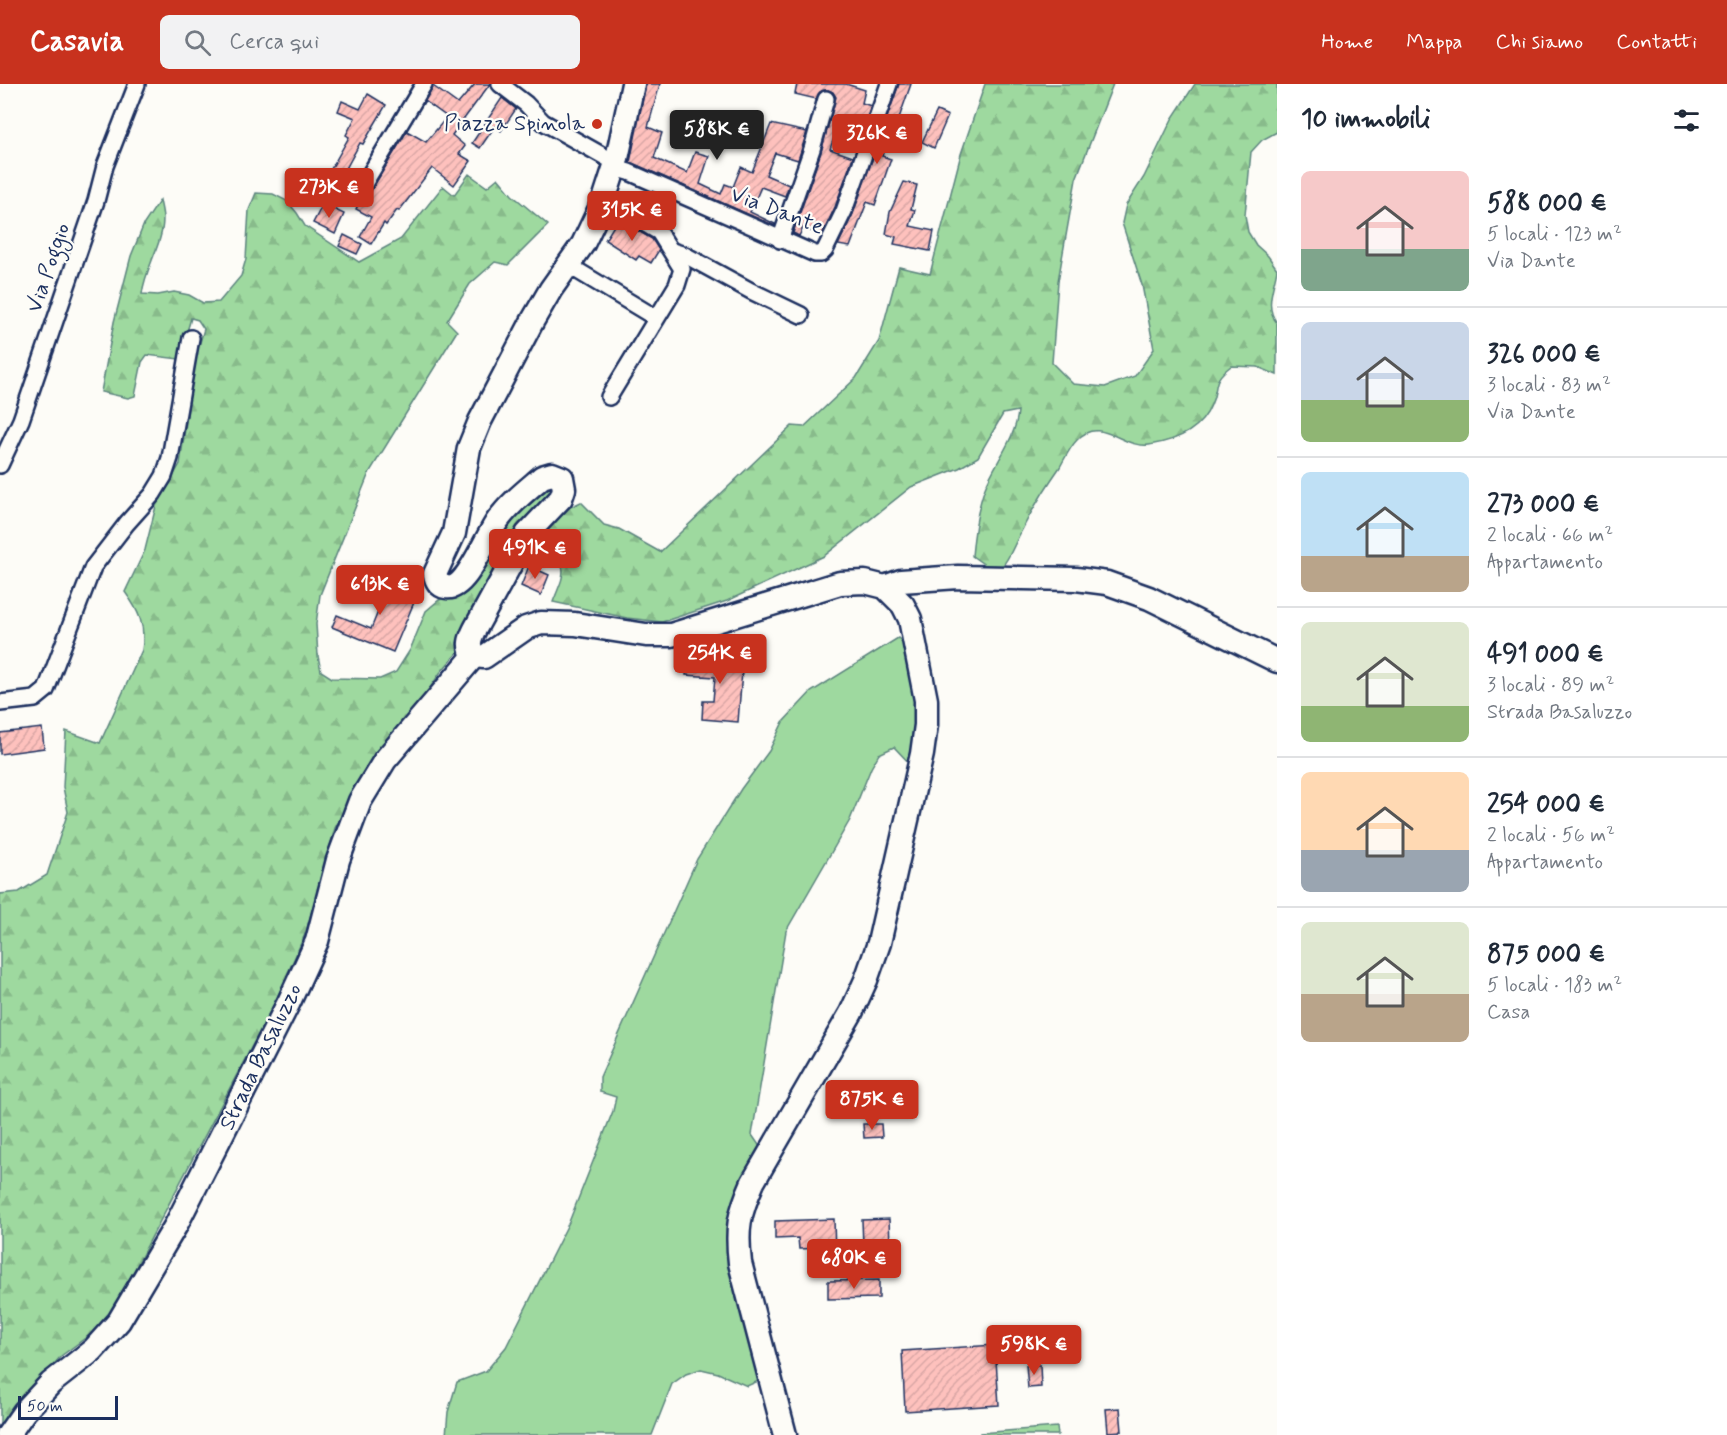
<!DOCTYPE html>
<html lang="it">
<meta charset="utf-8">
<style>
:root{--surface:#fff;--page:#f2f2f3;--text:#1f2937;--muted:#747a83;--line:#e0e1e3;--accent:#c8321e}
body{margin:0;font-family:Mynerve,sans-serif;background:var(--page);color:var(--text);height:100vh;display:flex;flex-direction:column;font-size:22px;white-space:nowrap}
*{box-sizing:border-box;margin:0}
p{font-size:20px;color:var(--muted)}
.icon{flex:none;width:33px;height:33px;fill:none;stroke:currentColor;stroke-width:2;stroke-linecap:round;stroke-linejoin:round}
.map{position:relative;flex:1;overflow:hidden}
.drawer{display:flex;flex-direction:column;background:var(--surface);width:450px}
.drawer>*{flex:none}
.scale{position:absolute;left:18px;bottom:15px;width:100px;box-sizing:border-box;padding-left:6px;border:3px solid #1b2f5e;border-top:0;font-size:16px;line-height:21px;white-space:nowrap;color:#1b2f5e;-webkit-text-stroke:4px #fdfcf7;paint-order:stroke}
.price{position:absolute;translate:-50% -51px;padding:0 14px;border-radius:6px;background:var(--accent);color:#fff;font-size:20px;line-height:39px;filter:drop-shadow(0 2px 3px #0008)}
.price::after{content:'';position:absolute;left:50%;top:36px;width:18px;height:14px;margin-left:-9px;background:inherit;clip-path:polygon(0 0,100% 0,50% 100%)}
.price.active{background:#222;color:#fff}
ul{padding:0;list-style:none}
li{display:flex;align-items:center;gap:18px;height:150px;padding:0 24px}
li+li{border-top:2px solid var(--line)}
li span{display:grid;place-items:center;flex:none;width:168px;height:120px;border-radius:9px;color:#555}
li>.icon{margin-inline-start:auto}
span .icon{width:72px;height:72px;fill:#fffc;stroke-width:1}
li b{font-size:26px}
h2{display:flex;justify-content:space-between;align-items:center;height:72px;padding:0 24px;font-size:26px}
header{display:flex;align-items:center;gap:36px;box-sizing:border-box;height:84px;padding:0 30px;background:var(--accent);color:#fff}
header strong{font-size:28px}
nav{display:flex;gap:33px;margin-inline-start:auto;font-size:21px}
.search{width:420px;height:54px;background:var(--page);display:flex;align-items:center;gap:15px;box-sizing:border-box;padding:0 21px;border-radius:9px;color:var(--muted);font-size:22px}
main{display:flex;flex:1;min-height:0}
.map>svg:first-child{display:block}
.green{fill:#9ed99f;stroke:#5c847e;stroke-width:1.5}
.forest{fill:url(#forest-firs);stroke:#5c847e;stroke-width:1.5}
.building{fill:url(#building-hatch);stroke:#1b2f5e;stroke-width:1.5}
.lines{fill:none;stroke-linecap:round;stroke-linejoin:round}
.street-casing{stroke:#1b2f5e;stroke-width:20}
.secondary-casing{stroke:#1b2f5e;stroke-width:27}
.street{stroke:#fdfcf7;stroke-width:15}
.secondary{stroke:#fdfcf7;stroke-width:22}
.poi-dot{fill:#c8321e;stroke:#fdfcf7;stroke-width:2}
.labels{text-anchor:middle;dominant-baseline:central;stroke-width:4.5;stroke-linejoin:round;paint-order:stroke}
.poi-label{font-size:22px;fill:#1b2f5e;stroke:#fdfcf7;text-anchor:end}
.street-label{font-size:22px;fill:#1b2f5e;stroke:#fdfcf7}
</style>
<header>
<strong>Casavia</strong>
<div class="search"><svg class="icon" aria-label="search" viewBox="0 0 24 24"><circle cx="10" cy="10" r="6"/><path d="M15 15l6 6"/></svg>Cerca qui</div>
<nav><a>Home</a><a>Mappa</a><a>Chi siamo</a><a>Contatti</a></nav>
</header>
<main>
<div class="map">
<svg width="1277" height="1351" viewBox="0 0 1277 1351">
<defs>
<pattern id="forest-firs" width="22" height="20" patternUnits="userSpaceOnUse" patternTransform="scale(1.5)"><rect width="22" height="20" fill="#9ed99f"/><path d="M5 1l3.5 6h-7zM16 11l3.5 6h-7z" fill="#88bb8b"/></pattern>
<pattern id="building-hatch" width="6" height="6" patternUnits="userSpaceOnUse" patternTransform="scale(1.5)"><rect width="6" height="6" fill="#fec1bd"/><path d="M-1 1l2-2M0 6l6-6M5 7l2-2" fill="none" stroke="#d9a6a5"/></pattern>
</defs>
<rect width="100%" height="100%" fill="#fdfcf7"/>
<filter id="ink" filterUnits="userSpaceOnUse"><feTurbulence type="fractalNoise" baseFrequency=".0167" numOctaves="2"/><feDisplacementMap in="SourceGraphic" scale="12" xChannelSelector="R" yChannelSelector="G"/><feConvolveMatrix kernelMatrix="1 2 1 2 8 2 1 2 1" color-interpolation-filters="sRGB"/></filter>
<g filter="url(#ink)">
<!-- green -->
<g class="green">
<path d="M898 554 906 561 916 622V652L911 681 894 663 879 670 871 684 850 736 786 847 752 1051 761 1064 743 1104 763 1295 747 1302 718 1289 701 1285 686 1290 672 1300 652 1351H446L448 1328 457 1298 486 1287 506 1263 569 1138 613 1027 616 1013 600 1008V993L697 775 741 705 769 667 783 638 811 608Z"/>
<path d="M1057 1343 1058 1351H980V1349Z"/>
</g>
<!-- forest -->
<g class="forest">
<path d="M985 0H1113L1076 95 1058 197 1052 279 1073 300 1105 303 1135 292 1154 265 1142 201 1122 139 1126 121 1144 93 1172 35 1195 0H1277V48L1262 56 1251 68 1245 131 1248 148 1256 161 1268 172 1277 185C1274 204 1264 222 1277 239V291L1258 283 1231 282C1210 298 1220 301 1211 321 1201 347 1175 357 1149 361 1123 365 1100 331 1077 356 1070 363 1065 374 1060 383 1046 403 1033 424 1022 446 1014 460 1011 473 1000 485L985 481 972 472C974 449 977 425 985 404 995 378 1016 355 1018 327L1003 330 978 373 959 384 911 403 824 472 727 517 662 538 627 534 553 518C563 492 571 484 548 463L546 448 566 425 581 418 604 441 619 445 660 468 792 342 804 343 856 294 879 257 899 183 930 190 961 70Z"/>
<path d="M469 90 487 103 498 94 512 111 548 141 508 181 495 178 470 200 447 237 457 247 369 389 320 511 316 540 318 572 321 587 332 594 380 595 396 588 410 566 426 527 439 516 459 509 518 423 551 400 555 403 500 480 457 559 458 568 440 589 422 616 372 675 335 744 306 848 275 918 107 1238 61 1272 0 1343V810L19 808 47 791 68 728 63 703 66 647 100 659 142 566C146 542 139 527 125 508L145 466 156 422 180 380 195 275 204 245 198 236 191 234 179 275 147 271 142 278 135 312 128 314 101 308 114 238 131 172 144 140 160 116C161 122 163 129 163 135 163 160 145 184 142 210L158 211 174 208 189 211 203 219 219 218 241 192 246 175 249 126 256 109 273 110 287 117 297 129 305 142 359 178 401 155 443 102 454 111Z"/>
</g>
<!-- building -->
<g class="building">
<path d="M475 0H490L452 51 465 62 459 70 471 77 454 101 432 84 399 127 397 126 386 141 384 139 371 160 360 153 371 133 356 125 361 115H365L369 110 407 47 426 58 447 33 425 17 433 2 458 20Z"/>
<path d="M646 0H660L648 43 662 49 654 74 687 89 695 68 709 72 700 100 721 110 725 100 733 103 741 83 752 88 771 40 807 48 798 76 775 69 766 91 789 101 785 112 761 103 750 128 775 140V142L630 78Z"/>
<path d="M797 0H846L865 6 862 19 871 22 861 50 838 43 830 65 853 73 835 123 822 151 803 144 799 152 793 149 821 68 836 13 833 8 828 6 820 8 816 15 795 10Z"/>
<path d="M899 0H911L898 37 908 41 904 50 891 45 882 72 891 75 875 121 867 118 850 163 838 161 853 130Z"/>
<path d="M368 10 386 21 363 60 360 59 337 101 326 94 349 53 346 51 355 34 338 27 342 17 360 25Z"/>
<path d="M502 14 516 25 501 47 495 42 480 64 472 59Z"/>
<path d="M937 27 948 32 934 64 922 58Z"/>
<path d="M904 98 917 101 911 125 915 126 910 142 934 147 930 167 894 160 896 153 886 150 890 128Z"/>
<path d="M636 109 670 130 664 140 630 120Z"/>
<path d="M323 120 344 130 335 150 313 139Z"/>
<path d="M618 135 652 155 659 166 651 179 639 172 636 176 605 156Z"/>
<path d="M344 151 362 160 357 170 339 162Z"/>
<path d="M529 482 549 491 541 511 521 502Z"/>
<path d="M353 491 415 516 393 568 332 543 337 531 371 545 383 515 349 501Z"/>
<path d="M688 571 743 575 738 638 702 635 703 617H713L715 593 686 591Z"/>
<path d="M42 644 44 664 0 670V649Z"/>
<path d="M863 1040H881L882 1053 864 1054Z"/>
<path d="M834 1135 835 1171H822V1164L799 1165 798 1154 775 1155V1137Z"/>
<path d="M889 1135 890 1160 863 1161 862 1136Z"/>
<path d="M879 1196V1214L828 1215V1197Z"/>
<path d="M995 1261 999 1321 905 1327 902 1267Z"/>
<path d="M1026 1281H1040L1041 1303 1028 1304Z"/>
<path d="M1120 1324 1122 1347 1108 1348 1106 1325Z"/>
</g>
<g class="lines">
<!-- street casing -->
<g class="street-casing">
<g id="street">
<path d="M500 0 526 20 543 38 616 79"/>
<path d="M615 84 629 88 815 170H821L825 166 844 127 889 0"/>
<path d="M361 105 424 0"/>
<path d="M604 116 659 148 682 185 677 201 609 313"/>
<path d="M780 156 812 65 826 15"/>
<path d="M672 167 685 171 751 207 801 231"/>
<path d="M568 181 656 234"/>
<path d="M0 381 21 336 96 117 105 82 137 0"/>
<path d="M0 619 35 615 46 606 93 483 127 439 153 410 164 392 170 374 191 254"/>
</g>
</g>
<!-- secondary casing -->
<g class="secondary-casing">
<g id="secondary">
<path d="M633 0 616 79 604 116 583 160 551 205 533 236 480 337 469 364 454 449 435 490C436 496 439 502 446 503 466 508 487 450 498 436 510 419 527 406 542 393L552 390 562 394 564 405 561 414 527 450 475 545C470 555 467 562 474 572L484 573 526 544 541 539 575 540 646 551H671L840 499 865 498 885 503 903 521 910 535 926 616V641L922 670 879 859 866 896 851 929 753 1098C739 1130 736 1144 740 1179L785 1351"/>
<path d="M885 503 901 497 958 493 1076 495 1107 499 1149 514 1277 577"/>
<path d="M8 1351 24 1328 51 1299 93 1266 119 1237 176 1141 289 918 317 857 338 776 360 717 385 676 474 572"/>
</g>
</g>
<!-- street -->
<use href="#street" class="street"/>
<!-- secondary -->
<use href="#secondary" class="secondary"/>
</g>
</g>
<!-- markers -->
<circle class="poi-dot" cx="597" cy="40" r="6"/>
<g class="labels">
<!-- poi labels -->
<g class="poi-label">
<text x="585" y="40">Piazza Spinola</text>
</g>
<!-- street labels -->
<g class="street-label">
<text transform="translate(777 127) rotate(21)">Via Dante</text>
<text transform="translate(49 184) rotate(-71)">Via Poggio</text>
<text transform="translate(261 973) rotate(-64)">Strada Basaluzzo</text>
</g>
</g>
</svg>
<div class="scale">50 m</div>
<b class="price active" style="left:717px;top:77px">588K €</b>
<b class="price" style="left:877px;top:81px">326K €</b>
<b class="price" style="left:329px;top:135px">273K €</b>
<b class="price" style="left:632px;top:158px">315K €</b>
<b class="price" style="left:535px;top:496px">491K €</b>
<b class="price" style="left:380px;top:532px">613K €</b>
<b class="price" style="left:720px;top:601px">254K €</b>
<b class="price" style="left:872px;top:1047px">875K €</b>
<b class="price" style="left:854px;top:1206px">680K €</b>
<b class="price" style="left:1034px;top:1292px">598K €</b>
</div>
<section class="drawer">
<h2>10 immobili<svg class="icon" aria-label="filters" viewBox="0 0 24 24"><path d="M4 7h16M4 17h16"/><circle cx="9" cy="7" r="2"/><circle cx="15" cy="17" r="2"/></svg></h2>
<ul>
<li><span style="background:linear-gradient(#f6c9c9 65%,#7fa58c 0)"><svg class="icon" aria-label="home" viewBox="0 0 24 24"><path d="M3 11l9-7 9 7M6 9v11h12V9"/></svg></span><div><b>588 000 €</b><p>5 locali · 123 m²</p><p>Via Dante</p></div></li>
<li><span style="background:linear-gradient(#c9d6e8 65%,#8fb573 0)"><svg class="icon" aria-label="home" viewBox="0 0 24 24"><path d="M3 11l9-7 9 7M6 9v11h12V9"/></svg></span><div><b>326 000 €</b><p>3 locali · 83 m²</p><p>Via Dante</p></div></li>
<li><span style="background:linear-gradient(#bfe0f5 70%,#b9a48a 0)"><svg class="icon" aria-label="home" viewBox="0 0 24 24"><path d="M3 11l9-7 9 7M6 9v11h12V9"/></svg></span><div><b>273 000 €</b><p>2 locali · 66 m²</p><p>Appartamento</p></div></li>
<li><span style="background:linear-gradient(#dfe7d0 70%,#8fb573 0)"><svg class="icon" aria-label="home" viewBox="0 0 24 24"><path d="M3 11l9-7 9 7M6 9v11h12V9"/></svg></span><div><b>491 000 €</b><p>3 locali · 89 m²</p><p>Strada Basaluzzo</p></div></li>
<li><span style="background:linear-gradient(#ffd9b3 65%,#9aa5b1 0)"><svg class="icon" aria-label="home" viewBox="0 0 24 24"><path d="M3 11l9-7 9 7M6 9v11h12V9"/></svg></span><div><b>254 000 €</b><p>2 locali · 56 m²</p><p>Appartamento</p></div></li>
<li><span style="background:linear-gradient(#dfe7d0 60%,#b9a48a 0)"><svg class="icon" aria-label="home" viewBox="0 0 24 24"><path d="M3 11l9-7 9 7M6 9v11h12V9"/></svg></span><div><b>875 000 €</b><p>5 locali · 183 m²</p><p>Casa</p></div></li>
</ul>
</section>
</main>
